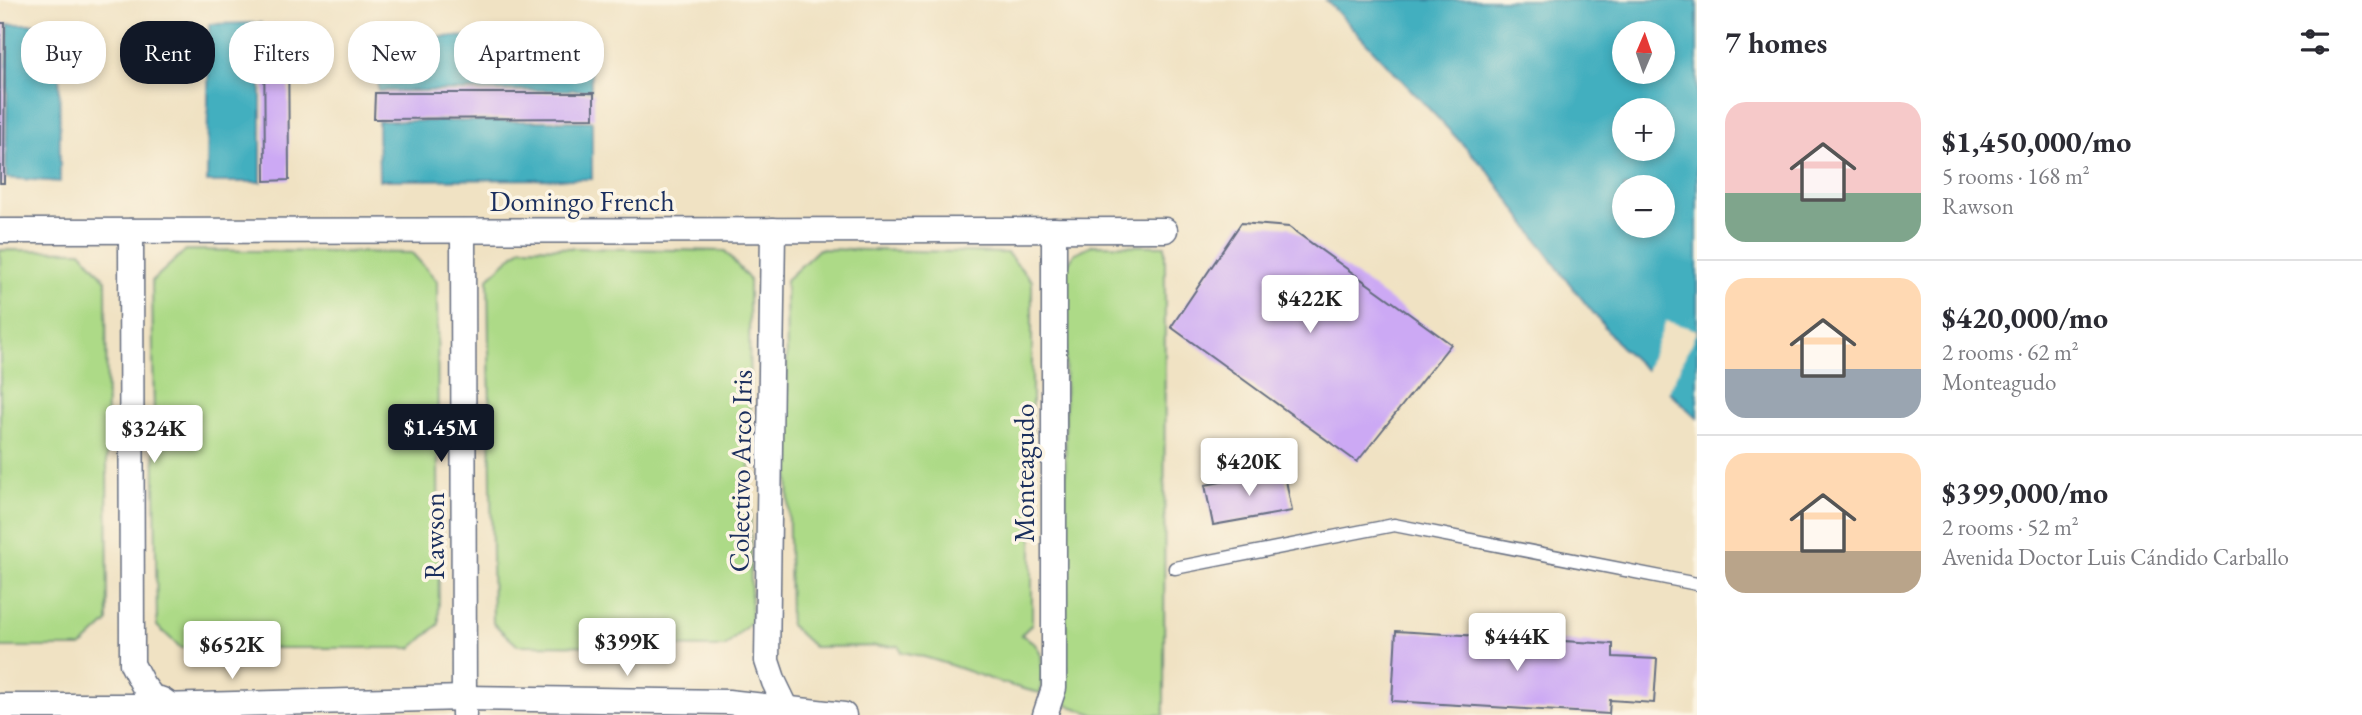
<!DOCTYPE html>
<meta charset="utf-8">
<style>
:root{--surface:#fff;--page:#f2f2f3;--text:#2b2b33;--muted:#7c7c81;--line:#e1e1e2;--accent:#111827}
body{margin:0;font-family:"EB Garamond",serif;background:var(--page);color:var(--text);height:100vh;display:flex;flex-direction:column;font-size:26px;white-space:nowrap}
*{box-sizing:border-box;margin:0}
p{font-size:23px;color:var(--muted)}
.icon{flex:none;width:38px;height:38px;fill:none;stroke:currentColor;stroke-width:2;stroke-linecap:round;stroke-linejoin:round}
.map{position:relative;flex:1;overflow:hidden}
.panel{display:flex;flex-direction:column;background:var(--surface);width:665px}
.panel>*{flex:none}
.guide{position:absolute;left:21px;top:21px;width:665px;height:63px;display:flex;gap:14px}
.needle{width:46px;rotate:2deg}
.buttons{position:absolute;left:1612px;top:21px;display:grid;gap:14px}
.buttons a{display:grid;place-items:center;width:63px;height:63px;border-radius:50%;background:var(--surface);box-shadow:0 4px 10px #0003;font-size:35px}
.price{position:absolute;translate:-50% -60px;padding:0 16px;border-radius:7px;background:#fff;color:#222;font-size:23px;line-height:46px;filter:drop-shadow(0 2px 4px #0008)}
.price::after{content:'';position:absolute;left:50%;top:42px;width:21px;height:16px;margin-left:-10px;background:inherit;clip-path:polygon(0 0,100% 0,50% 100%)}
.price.active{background:var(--accent);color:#fff}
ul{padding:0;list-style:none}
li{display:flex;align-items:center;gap:21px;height:175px;padding:0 28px}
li+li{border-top:2px solid var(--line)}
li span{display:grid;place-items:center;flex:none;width:196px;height:140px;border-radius:21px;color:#555}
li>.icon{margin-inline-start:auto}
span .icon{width:84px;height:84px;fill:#fffc;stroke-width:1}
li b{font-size:30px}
h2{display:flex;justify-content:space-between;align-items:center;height:84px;padding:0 28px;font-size:30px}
.chip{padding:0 24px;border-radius:28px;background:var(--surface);box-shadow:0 4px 10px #0003;font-size:24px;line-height:63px}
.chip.active{background:var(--accent);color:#fff}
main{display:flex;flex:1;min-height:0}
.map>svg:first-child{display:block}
.green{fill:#adda87;stroke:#648472;stroke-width:2}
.water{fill:#42afbf;stroke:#2e6f8e;stroke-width:2;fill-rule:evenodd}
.pier{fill:#f0e2c3}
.building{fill:#cca9f4}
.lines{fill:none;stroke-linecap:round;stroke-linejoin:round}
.lane-casing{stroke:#666e81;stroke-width:15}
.street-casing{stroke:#666e81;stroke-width:27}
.primary-casing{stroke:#666e81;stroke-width:41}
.lane{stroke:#fff;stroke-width:12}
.street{stroke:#fff;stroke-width:24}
.primary{stroke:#fff;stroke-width:38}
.labels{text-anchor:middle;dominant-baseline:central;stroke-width:7;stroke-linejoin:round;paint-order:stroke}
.street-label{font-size:28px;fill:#1b2f5e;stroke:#fcf5e5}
</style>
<main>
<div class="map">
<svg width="1697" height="715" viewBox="0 0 1697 715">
<rect width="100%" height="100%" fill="#fcf5e5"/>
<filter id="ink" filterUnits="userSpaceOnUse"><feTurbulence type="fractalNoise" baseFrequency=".0143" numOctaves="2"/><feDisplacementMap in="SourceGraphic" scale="14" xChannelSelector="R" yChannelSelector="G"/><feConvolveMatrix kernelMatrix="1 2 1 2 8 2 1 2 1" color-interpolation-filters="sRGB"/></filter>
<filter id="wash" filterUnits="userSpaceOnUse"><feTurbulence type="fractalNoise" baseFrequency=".00686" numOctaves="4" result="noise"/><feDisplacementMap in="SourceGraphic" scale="28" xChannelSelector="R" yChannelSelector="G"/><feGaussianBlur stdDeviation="1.57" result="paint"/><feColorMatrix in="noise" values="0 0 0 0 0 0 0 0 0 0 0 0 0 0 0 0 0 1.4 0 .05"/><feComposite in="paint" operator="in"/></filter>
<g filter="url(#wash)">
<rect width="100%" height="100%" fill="#f0e2c3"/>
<!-- green -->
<g class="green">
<path d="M1092 245 1165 246 1164 715H1096L1064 704 1066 693 1065 268 1075 253Z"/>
<path d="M522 247 725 251 749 279 751 622 725 647 517 645 493 623 488 278Z"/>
<path d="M819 249 1007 253 1032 281V624L1021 635C1049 647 1041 666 1041 693 992 684 949 660 901 652L899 646 814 647 790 625 786 280Z"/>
<path d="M0 250 81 251 106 280 108 622 81 647H0Z"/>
<path d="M186 250 412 253 437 281 439 624 412 648H181L157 626 152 281Z"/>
</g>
<!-- water -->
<g class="water">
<path d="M1326 0H1697V418L1620 346 1565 278 1488 171ZM1624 33H1662V72H1624ZM1624 110H1662V149H1624ZM1624 187H1662V226H1624Z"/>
<path d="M261 23V182H207L209 24Z"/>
<path d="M8 24H59L60 182 6 178Z"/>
<path d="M590 36 591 90 378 91V37Z"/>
<path d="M378 121H592V179L379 180Z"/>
</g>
<!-- pier -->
<path class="pier" d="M1666 321 1697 330 1667 395 1645 374Z"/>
<g id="blocks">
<!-- building -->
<g class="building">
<path d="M0 23H5L4 183H0Z"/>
<path d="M264 24H288L289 180 265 181Z"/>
<path d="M375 93H594V118L374 119Z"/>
<path d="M1241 223 1289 227 1451 344 1357 462 1171 327Z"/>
<path d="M1284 470 1292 511 1213 525 1205 485Z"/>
<path d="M1396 631 1613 644V657L1657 659 1654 703 1610 700 1609 714 1392 701Z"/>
</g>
</g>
</g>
<g filter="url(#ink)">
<use href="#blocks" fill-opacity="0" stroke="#666e81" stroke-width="2"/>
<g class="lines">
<!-- lane casing -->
<g class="lane-casing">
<path id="lane" d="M1175 568 1394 525 1697 584"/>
</g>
<!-- street casing -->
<g class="street-casing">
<g id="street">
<path d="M773 230 767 661 774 682 787 709"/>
<path d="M0 231 1165 230"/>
<path d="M131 231 132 664 143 685 159 706"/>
<path d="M463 231 464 715"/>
<path d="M0 706H159L464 698 728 702 844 715"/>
<path d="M1045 715 1054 688V230"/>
</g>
</g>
<!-- primary casing -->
<g class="primary-casing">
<path id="primary" d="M159 706 172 715"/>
</g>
<!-- lane -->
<use href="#lane" class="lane"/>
<!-- street -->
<use href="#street" class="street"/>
<!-- primary -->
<use href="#primary" class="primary"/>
</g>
</g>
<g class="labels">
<!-- street labels -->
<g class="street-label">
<text x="582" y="201">Domingo French</text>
<text transform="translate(740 471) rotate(-89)">Colectivo Arco Iris</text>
<text transform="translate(1024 473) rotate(-90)">Monteagudo</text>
<text transform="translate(434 536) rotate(-90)">Rawson</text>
</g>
</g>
</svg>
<div class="buttons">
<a><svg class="needle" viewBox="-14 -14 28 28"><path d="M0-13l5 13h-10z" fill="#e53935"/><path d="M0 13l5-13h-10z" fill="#7c7c81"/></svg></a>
<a>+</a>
<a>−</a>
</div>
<b class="price" style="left:1310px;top:335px">$422K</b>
<b class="price active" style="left:441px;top:464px">$1.45M</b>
<b class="price" style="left:154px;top:465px">$324K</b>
<b class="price" style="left:1249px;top:498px">$420K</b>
<b class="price" style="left:1517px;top:673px">$444K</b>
<b class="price" style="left:627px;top:678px">$399K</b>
<b class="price" style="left:232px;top:681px">$652K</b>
<div class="guide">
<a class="chip">Buy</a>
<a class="chip active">Rent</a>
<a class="chip">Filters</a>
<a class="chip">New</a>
<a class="chip">Apartment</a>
</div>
</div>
<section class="panel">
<h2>7 homes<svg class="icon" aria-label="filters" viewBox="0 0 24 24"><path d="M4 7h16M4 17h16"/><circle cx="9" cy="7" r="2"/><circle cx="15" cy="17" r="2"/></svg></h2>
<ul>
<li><span style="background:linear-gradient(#f6c9c9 65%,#7fa58c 0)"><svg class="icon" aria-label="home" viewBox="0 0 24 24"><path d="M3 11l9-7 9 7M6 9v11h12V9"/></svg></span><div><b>$1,450,000/mo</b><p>5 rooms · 168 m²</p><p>Rawson</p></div></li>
<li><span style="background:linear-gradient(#ffd9b3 65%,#9aa5b1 0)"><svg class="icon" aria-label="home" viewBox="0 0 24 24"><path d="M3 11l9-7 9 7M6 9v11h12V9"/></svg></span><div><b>$420,000/mo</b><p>2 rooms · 62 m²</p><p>Monteagudo</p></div></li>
<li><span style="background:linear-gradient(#ffd9b3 70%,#b9a48a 0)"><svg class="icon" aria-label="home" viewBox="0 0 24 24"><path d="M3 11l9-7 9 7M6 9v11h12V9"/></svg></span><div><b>$399,000/mo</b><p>2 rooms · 52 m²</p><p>Avenida Doctor Luis Cándido Carballo</p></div></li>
</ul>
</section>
</main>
